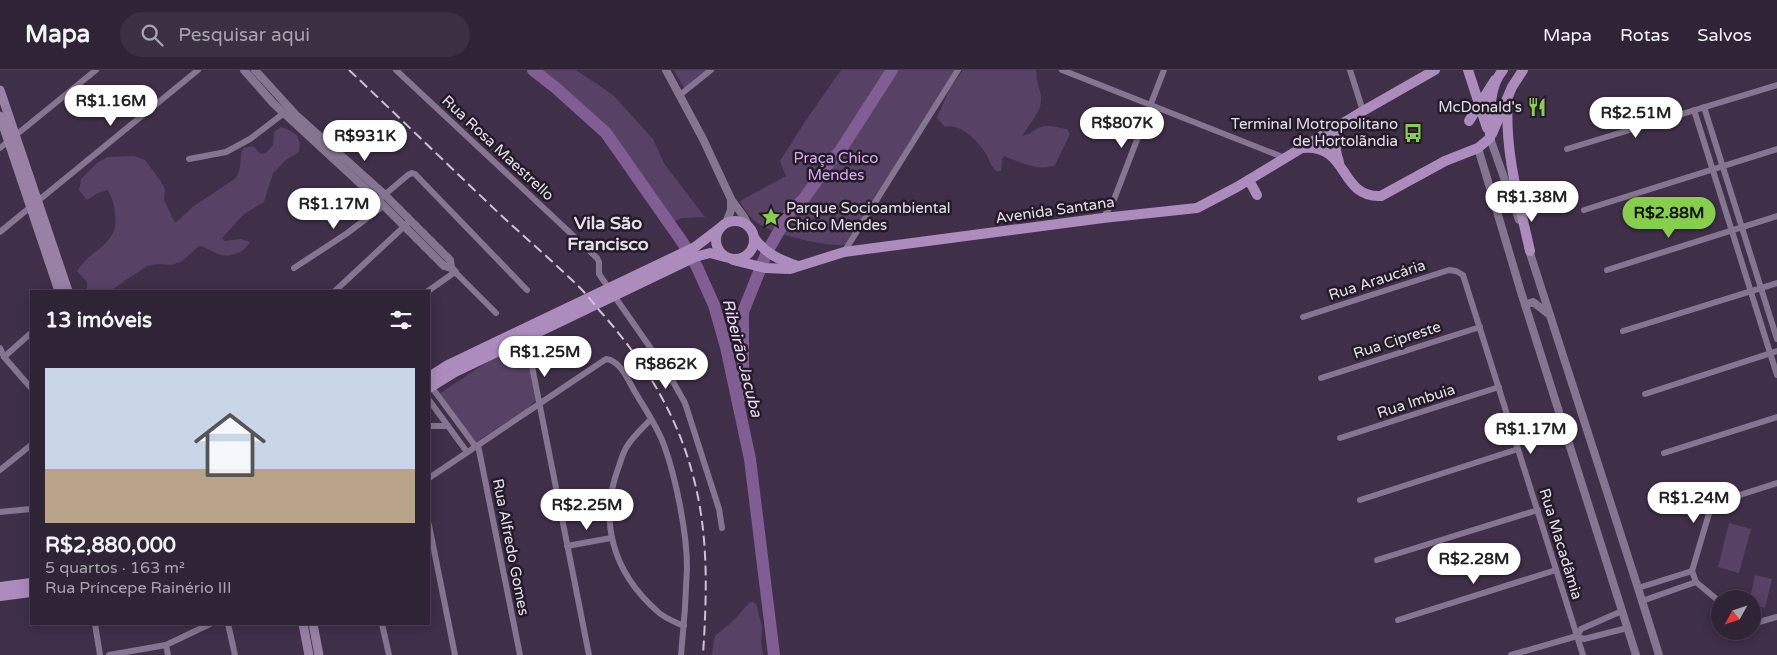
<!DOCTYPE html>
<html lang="pt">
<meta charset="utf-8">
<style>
:root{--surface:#2f2336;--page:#3b2f42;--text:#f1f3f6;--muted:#a7a4ad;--line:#4a4051;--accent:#87cf4a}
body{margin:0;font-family:"Varela Round",sans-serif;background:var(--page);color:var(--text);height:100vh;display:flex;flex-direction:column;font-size:19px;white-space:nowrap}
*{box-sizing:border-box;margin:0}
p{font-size:16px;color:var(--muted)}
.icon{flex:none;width:28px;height:28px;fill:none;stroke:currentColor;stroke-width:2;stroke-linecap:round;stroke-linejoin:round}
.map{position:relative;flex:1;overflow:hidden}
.side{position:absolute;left:30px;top:220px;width:400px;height:335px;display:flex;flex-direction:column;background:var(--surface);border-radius:0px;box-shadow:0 2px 12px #0003,0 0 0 1px var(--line)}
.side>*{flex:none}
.needle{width:32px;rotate:230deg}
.tools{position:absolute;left:1711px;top:520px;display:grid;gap:10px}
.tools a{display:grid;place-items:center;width:50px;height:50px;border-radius:50%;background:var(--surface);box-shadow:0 2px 12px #0003,0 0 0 1px var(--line);font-size:25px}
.price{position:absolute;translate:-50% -42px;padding:0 11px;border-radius:18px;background:#fff;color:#222;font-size:16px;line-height:32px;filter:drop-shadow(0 1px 2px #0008)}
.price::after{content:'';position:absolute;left:50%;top:30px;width:15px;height:11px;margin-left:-8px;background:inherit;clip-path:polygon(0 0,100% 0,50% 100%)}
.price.on{background:var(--accent);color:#111}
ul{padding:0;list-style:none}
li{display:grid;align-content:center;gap:10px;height:265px;padding:0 15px}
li+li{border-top:1px solid var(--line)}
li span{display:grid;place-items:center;height:155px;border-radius:0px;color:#555}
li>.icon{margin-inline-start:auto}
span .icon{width:90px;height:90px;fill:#fffc;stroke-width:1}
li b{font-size:21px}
h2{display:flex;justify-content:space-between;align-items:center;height:60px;padding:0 15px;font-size:21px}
header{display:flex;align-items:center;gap:30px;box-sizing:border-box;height:70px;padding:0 25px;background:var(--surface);border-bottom:1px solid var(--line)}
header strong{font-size:24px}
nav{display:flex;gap:28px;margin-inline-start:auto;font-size:18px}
.search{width:350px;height:45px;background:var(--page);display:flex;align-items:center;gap:12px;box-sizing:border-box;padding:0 18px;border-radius:28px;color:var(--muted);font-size:19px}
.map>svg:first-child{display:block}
.green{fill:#574164}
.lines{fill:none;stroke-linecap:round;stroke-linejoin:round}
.river{stroke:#805e93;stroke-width:12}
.minor{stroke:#867590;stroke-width:6}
.tertiary{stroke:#867590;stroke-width:8}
.secondary{stroke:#9981a6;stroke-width:9}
.primary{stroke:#ac8cbd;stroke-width:10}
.rail{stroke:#ccc2d3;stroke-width:2;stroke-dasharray:10 5;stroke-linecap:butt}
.labels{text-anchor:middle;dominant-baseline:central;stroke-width:5;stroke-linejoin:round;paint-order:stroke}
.poi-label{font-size:15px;fill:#e7deed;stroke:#221b26;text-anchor:end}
.street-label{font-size:15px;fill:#e7deed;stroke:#221b26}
.park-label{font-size:15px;fill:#daa8f6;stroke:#221b26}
.water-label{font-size:16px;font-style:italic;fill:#ecd8f8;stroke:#221b26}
.quarter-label{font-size:18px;font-weight:bold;fill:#e7deed;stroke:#221b26}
</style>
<header>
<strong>Mapa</strong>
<div class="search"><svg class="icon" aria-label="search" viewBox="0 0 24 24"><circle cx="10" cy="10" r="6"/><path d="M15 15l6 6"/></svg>Pesquisar aqui</div>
<nav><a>Mapa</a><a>Rotas</a><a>Salvos</a></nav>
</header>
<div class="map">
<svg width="1777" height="585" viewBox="0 0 1777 585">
<rect width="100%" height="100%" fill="#3f2f48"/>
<!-- green -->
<g class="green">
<path d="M539 0H576L613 25 653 69 665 95 705 147 682 148 673 152 607 59 571 25Z"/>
<path d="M674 0H709L685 20Z"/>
<path d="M841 0H956L847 174C830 179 775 164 760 155 750 148 745 141 740 131L786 106 780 91 806 50Z"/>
<path d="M963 0H1035L1037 2C1035 12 1040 17 1041 26 1043 41 1029 54 1022 66 1033 64 1034 59 1041 57 1048 54 1060 58 1067 59L1070 64 1055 95C1038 102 1021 92 1004 86L1002 89 1001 101H996C991 96 989 90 986 84 979 72 960 52 945 57L937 48 949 20Z"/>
<path d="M281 57C295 62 302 65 299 82L286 90 273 103 264 132 244 144 222 168 225 171 241 169 250 172C246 181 231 188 222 185 213 183 207 177 199 176L181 192 171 195 158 194 147 196 110 221H98L87 219V212L77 201C92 177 120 175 115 143 114 134 112 128 108 120L98 123 87 130 79 120 81 109 97 93 107 87 134 86 145 90 160 110 165 119 164 130 175 153 194 136 236 108C242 98 239 88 243 78L253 76 261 84 266 83 273 75 274 62Z"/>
<path d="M520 270 535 315 536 330 528 338 476 372 439 324Z"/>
<path d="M1729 453 1751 459 1739 503 1718 497Z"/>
<path d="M1755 505 1772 509 1765 538 1753 535 1752 529H1750Z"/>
<path d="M750 532H753L756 534 762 556 761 572 763 585H712L714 569 716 565 733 551Z"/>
</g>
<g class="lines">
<!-- river -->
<g class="river">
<path d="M533 0 556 18 606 63 683 173 697 197 714 235 726 277 750 389 774 585"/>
<path d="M743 326V242L767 182 791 140 803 130 829 93 840 81 892 0"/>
</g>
<!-- minor -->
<g class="minor">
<path d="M396 0 597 188 599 192V204L668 303 685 333 719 439 722 458"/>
<path d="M1062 0 1285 88"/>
<path d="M1350 0 1363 41"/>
<path d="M680 25 711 0"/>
<path d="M1704 37 1777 269"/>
<path d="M1694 40 1777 305"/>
<path d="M0 78 96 0"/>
<path d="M1567 79 1777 15"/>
<path d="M189 89 226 82 250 69 284 43"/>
<path d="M382 127 408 105 412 103 415 104 527 220"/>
<path d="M1584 140 1777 79"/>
<path d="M1103 148 1113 132 1164 0"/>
<path d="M0 162 198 0"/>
<path d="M844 182 958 0"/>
<path d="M294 198 346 164 383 136"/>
<path d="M1607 200 1777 146"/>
<path d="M335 221 410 151"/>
<path d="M428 221 455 202 496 243"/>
<path d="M1303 247 1449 200 1456 201 1463 205 1583 585"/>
<path d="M1623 261 1777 213"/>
<path d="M0 278 4 287 31 318"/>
<path d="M530 286 589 585"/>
<path d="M4 287 31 263"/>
<path d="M1321 308 1480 257"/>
<path d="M430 315 476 377"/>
<path d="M1645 324 1777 281"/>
<path d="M429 330 467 382"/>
<path d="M651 349C643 358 632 367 626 378 623 383 621 390 619 396 598 451 613 502 657 541 664 548 675 552 684 556"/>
<path d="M429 356H448"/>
<path d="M1340 368 1499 317"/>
<path d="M478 375 520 585"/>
<path d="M1664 383 1777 347"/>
<path d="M0 400 31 375"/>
<path d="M429 408 606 289C621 291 628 310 635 322 645 339 657 356 664 375 676 408 687 463 687 498 686 527 684 556 681 585"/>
<path d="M1360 430 1518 379"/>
<path d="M0 442 31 439"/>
<path d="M429 455 455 585"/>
<path d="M567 476 611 468"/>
<path d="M1377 490 1538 440"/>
<path d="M1638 518 1692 501"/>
<path d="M1642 531 1696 512"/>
<path d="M1720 532 1696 512 1692 501 1710 440 1721 431 1777 413"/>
<path d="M1398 550 1556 500"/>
<path d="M95 554 100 585"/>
<path d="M228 554 235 585"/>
<path d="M382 554 389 585"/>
<path d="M1752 554 1777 547"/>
<path d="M1577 566 1581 559 1622 541"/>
<path d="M166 575 168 585"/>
<path d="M109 585 166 575 210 554"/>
<path d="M1511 585 1577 566 1584 569 1627 558"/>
</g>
<!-- tertiary -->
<g class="tertiary">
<path d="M244 0 273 33 378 130 444 196 451 198"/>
<path d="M255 0 296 45 384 124 450 190 451 198 455 202"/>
<path d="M666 0 703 69 731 129 744 147 748 155"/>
<path d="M1490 68 1519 150"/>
<path d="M1478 78 1521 222 1636 585"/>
<path d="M726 153 731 140V129"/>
<path d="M1528 177 1638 518 1659 585"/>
<path d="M1525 235 1533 232 1550 245"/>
</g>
<!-- secondary -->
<g class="secondary">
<path d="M0 20 68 221"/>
<path d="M0 46 59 221"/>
<path d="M303 554 309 585"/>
<path d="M313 554 319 585"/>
</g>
<!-- primary -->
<g class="primary">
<path d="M1468 0 1487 58"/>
<path d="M1508 28C1504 81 1519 131 1530 181"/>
<path d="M1469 51 1495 10"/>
<path d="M1492 64 1512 17 1523 0"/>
<path d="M1303 78C1350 74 1338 128 1381 126L1445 91 1478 78 1490 68C1490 47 1488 17 1503 0"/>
<path d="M1339 92C1334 78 1334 66 1344 54"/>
<path d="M1249 110 1257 125"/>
<circle cx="735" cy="170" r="19"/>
<path d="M755 169C766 184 780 190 798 196"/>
<path d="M733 190 765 198 790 199 844 182 1103 148 1197 138 1237 117 1363 41 1435 0"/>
<path d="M429 307 448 295 695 177 720 158"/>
<path d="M429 318 455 302 695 187 710 183 725 187"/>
<path d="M0 517 31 513"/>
<path d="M0 526 31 522"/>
</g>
<!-- rail -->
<path class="rail" d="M349 0C401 49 452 99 504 148 527 169 551 190 574 212 583 220 591 230 599 240 641 287 675 340 692 402 709 462 707 523 703 585"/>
</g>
<!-- icons -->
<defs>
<g id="restaurant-bare" transform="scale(1.5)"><path d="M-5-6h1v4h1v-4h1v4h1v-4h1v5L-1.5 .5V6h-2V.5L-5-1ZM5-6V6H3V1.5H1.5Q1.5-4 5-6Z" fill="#87cf4a" stroke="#221b26" stroke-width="2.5" paint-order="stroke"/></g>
<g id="bus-bare" transform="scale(1.5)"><path d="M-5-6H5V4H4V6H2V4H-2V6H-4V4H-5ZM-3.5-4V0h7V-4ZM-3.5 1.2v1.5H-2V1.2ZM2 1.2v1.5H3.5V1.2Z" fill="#87cf4a" stroke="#221b26" stroke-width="2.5" paint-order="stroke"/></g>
<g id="sight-bare" transform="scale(1.5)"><path d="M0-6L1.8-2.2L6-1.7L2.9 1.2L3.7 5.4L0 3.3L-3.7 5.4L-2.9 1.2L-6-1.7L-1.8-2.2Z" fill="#87cf4a" stroke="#221b26" stroke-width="2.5" paint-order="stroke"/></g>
</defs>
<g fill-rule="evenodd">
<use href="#restaurant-bare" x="1537" y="37"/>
<use href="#bus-bare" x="1413" y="63"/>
<use href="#sight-bare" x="771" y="147"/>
</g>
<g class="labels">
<!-- poi labels -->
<g class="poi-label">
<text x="1522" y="37">McDonald's</text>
<text x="1398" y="54">Terminal Motropolitano<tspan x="1398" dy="17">de Hortolãndia</tspan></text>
<text x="786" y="138" text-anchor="start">Parque Socioambiental<tspan x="786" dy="17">Chico Mendes</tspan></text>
</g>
<!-- street labels -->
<g class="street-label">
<text transform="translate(498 78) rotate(43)">Rua Rosa Maestrello</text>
<text transform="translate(1055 140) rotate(-8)">Avenida Santana</text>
<text transform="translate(1377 210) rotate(-18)">Rua Araucária</text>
<text transform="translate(1397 270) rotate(-18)">Rua Cipreste</text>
<text transform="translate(1416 331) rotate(-18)">Rua Imbuia</text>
<text transform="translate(1561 474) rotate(73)">Rua Macadâmia</text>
<text transform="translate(511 477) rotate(79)">Rua Alfredo Gomes</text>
</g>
<!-- park labels -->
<g class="park-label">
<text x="836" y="88">Praça Chico<tspan x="836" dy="17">Mendes</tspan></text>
</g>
<!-- water labels -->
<g class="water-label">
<text transform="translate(742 288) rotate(76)">Ribeirão Jacuba</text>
</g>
<!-- quarter labels -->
<g class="quarter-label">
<text x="608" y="153">Vila São<tspan x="608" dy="21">Francisco</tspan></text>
</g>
</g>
</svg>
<div class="tools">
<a><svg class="needle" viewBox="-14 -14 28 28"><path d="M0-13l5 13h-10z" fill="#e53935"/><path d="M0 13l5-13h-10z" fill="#a7a4ad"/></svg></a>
</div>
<b class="price" style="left:111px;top:57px">R$1.16M</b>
<b class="price" style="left:1636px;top:69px">R$2.51M</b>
<b class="price" style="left:1122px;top:79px">R$807K</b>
<b class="price" style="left:365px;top:92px">R$931K</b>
<b class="price" style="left:1532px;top:153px">R$1.38M</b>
<b class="price" style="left:334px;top:160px">R$1.17M</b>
<b class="price on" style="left:1669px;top:169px">R$2.88M</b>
<b class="price" style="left:545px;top:308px">R$1.25M</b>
<b class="price" style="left:666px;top:320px">R$862K</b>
<b class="price" style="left:1531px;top:385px">R$1.17M</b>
<b class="price" style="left:1694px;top:454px">R$1.24M</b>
<b class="price" style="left:587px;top:461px">R$2.25M</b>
<b class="price" style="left:1474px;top:515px">R$2.28M</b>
<section class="side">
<h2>13 imóveis<svg class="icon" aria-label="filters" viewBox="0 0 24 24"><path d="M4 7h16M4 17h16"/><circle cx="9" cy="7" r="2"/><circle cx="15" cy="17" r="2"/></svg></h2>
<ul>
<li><span style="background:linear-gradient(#c9d6e8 65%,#b9a48a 0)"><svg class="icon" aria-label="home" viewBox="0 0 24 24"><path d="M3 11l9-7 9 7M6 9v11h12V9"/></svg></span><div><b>R$2,880,000</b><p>5 quartos · 163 m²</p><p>Rua Príncepe Rainério III</p></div></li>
</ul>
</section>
</div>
